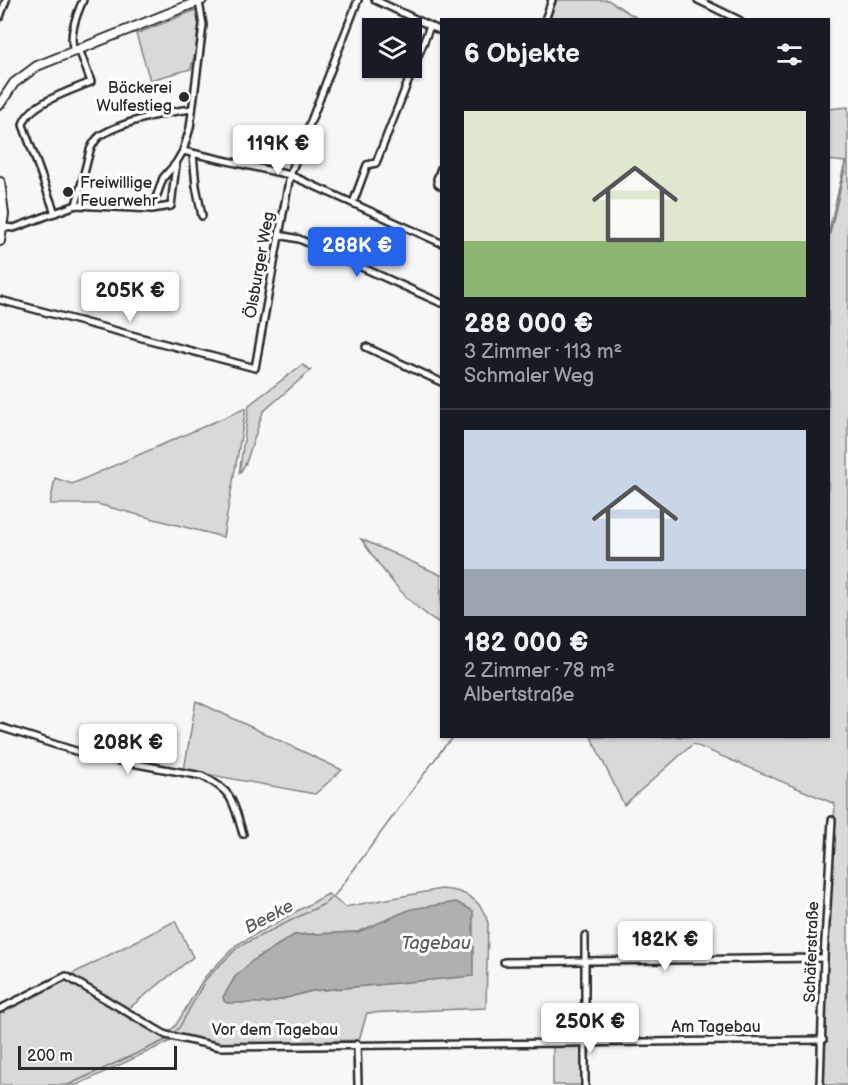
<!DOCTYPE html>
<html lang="de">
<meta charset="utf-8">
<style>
:root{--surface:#171b24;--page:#242831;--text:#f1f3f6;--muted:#9ea1a6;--line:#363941;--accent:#2563eb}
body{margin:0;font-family:"Balsamiq Sans",sans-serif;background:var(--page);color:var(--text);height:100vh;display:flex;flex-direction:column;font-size:22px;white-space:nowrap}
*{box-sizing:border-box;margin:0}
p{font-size:20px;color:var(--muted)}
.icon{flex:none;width:33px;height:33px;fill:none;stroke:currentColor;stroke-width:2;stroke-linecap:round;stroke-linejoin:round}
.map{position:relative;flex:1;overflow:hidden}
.panel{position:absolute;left:440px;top:18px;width:390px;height:720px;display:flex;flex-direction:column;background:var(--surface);border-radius:0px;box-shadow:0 2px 4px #0004}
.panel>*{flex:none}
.tools{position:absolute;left:362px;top:18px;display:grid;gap:12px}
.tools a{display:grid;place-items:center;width:60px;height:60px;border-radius:0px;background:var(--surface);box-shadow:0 2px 4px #0004;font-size:30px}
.scale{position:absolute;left:18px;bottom:15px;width:159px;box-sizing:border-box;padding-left:6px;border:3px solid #2b2b2b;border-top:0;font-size:16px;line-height:21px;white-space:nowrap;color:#2b2b2b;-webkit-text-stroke:4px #fff;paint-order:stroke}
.price{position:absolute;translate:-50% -51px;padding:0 14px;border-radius:6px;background:#fff;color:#222;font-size:20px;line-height:39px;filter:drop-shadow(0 2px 3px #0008)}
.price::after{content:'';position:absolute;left:50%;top:36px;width:18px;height:14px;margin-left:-9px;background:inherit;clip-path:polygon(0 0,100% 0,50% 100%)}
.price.active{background:var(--accent);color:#fff}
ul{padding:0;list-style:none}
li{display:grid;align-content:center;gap:12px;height:318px;padding:0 24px}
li+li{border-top:2px solid var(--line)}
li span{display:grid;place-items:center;height:186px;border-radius:0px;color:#555}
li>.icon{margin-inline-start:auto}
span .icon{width:108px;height:108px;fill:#fffc;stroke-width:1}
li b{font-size:26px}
h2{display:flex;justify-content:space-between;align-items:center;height:72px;padding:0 24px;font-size:26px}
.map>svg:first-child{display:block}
.green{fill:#d9d9d9;stroke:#828282;stroke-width:1.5;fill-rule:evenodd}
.water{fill:#b0b0b0;stroke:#7b7b7b;stroke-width:1.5}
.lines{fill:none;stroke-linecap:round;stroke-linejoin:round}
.stream{stroke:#7b7b7b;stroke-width:1.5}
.street-casing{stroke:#2b2b2b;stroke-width:10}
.secondary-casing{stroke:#2b2b2b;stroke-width:12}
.street{stroke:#fff;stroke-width:5}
.secondary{stroke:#fff;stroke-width:8}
.poi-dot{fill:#2b2b2b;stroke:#fff;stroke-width:2}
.labels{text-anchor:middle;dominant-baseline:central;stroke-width:6;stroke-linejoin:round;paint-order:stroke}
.poi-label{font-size:16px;fill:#2b2b2b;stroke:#fff;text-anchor:end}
.street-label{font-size:16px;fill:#2b2b2b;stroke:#fff}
.water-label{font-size:18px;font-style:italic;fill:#5a5a5a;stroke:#fff}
</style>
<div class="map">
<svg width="848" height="1085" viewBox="0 0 848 1085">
<rect width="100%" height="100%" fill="#f7f7f7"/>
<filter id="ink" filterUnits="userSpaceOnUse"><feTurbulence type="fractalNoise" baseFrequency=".0167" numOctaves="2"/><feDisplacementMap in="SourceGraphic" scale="12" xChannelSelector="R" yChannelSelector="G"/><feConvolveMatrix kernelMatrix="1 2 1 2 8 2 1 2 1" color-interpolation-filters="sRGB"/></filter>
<g filter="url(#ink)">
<!-- green -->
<g class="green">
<path d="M557 0H608L637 18 549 19Z"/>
<path d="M196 10C205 28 195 49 191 69L150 80 136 34Z"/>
<path d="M848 107V1085H823L826 958 835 804 693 744 624 805 591 737 828 736V235L845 162 828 160V109Z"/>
<path d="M302 365 311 370 263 412 246 463 239 474 249 405Z"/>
<path d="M246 408 223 537 97 504H50L55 478 72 484Z"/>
<path d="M361 539 441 575V624C407 605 383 571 361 539Z"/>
<path d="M196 701 342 770 315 794 184 770Z"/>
<path d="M441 889C464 890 482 900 488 923L486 1008 367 1013 359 1040 220 1044 179 1037 77 1085H0V1011L175 921 193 957 128 1009 169 1032 176 1025 204 978 236 945 328 894 345 907ZM358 932 473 975 312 991 268 1003 294 935Z"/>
<rect x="553" y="1046" width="31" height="39"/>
</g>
<!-- water -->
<path class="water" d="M456 902 473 911V976L312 991 268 1003H227L224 1001 223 997 235 977 252 961 294 935 358 932 411 909Z"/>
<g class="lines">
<!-- stream -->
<g class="stream">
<path d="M828 242 848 155"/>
<path d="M173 1033 179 1028 206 979 238 947 324 904 335 895 444 747 455 736"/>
<path d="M68 1085 168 1039"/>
</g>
<!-- street casing -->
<g class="street-casing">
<g id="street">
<path d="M375 0 441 31"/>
<path d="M698 0 739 20"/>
<path d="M0 17 6 0"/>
<path d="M545 20 552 0"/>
<path d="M74 51C68 35 77 14 83 0"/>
<path d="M183 151 290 175 441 243"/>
<path d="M193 154 196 186 202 216"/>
<path d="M441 168 437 179 438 184 441 186"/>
<path d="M353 203 367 165 376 163 430 26"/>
<path d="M76 205 90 150C93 144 95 139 101 135 125 121 165 112 192 109"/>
<path d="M152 209 171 206 176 165"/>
<path d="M55 213 23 125C27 104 72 90 91 82L79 49"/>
<path d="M3 227 14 228 76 205 152 209 163 178 176 163 183 151 190 128 203 25 199 2"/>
<path d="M279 235 299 239 441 303"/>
<path d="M0 300 255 368 290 175 358 0"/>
<path d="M366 347 441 382"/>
<path d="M0 727 88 755 202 776C235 792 233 803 243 834"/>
<path d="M504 962 824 958"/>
<path d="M0 1009 66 976 166 1035 220 1047 823 1040"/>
<path d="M357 1044 358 1085"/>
<path d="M585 1085V936"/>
<path d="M820 1085 824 958 832 820"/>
</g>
</g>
<!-- secondary casing -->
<g class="secondary-casing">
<g id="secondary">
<path d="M0 104 14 83 37 66 202 0"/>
<path d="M0 182 4 214 0 241"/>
</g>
</g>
<!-- street -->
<use href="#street" class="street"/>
<!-- secondary -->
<use href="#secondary" class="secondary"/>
</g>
</g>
<!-- markers -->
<g class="poi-dot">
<circle cx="184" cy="97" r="6"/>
<circle cx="68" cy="192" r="6"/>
</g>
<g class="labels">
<!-- poi labels -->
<g class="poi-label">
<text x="172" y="88">Bäckerei<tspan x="172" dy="18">Wulfestieg</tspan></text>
<text x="80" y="183" text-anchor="start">Freiwillige<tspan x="80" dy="18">Feuerwehr</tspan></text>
</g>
<!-- street labels -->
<g class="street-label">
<text transform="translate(260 265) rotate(-80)">Ölsburger Weg</text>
<text transform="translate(812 952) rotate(-88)">Schäferstraße</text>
<text x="716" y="1027">Am Tagebau</text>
<text x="275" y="1030">Vor dem Tagebau</text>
</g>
<!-- water labels -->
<g class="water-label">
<text transform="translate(269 917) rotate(-28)">Beeke</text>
<text x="436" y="943">Tagebau</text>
</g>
</g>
</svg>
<div class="tools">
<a><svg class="icon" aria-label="layers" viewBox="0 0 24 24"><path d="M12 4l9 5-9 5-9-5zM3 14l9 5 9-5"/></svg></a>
</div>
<div class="scale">200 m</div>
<b class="price" style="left:278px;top:176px">119K €</b>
<b class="price active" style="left:357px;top:278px">288K €</b>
<b class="price" style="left:130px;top:323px">205K €</b>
<b class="price" style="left:128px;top:775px">208K €</b>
<b class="price" style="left:665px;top:972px">182K €</b>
<b class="price" style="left:590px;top:1054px">250K €</b>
<section class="panel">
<h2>6 Objekte<svg class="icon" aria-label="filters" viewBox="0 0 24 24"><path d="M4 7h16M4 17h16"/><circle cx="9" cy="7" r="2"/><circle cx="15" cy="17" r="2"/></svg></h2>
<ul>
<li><span style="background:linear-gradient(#dfe7d0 70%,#8fb573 0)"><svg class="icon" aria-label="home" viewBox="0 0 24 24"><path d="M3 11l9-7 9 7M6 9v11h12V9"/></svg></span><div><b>288 000 €</b><p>3 Zimmer · 113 m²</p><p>Schmaler Weg</p></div></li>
<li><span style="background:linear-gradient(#c9d6e8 75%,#9aa5b1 0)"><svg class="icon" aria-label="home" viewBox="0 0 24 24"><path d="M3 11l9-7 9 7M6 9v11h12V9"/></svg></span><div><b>182 000 €</b><p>2 Zimmer · 78 m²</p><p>Albertstraße</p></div></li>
</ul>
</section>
</div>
